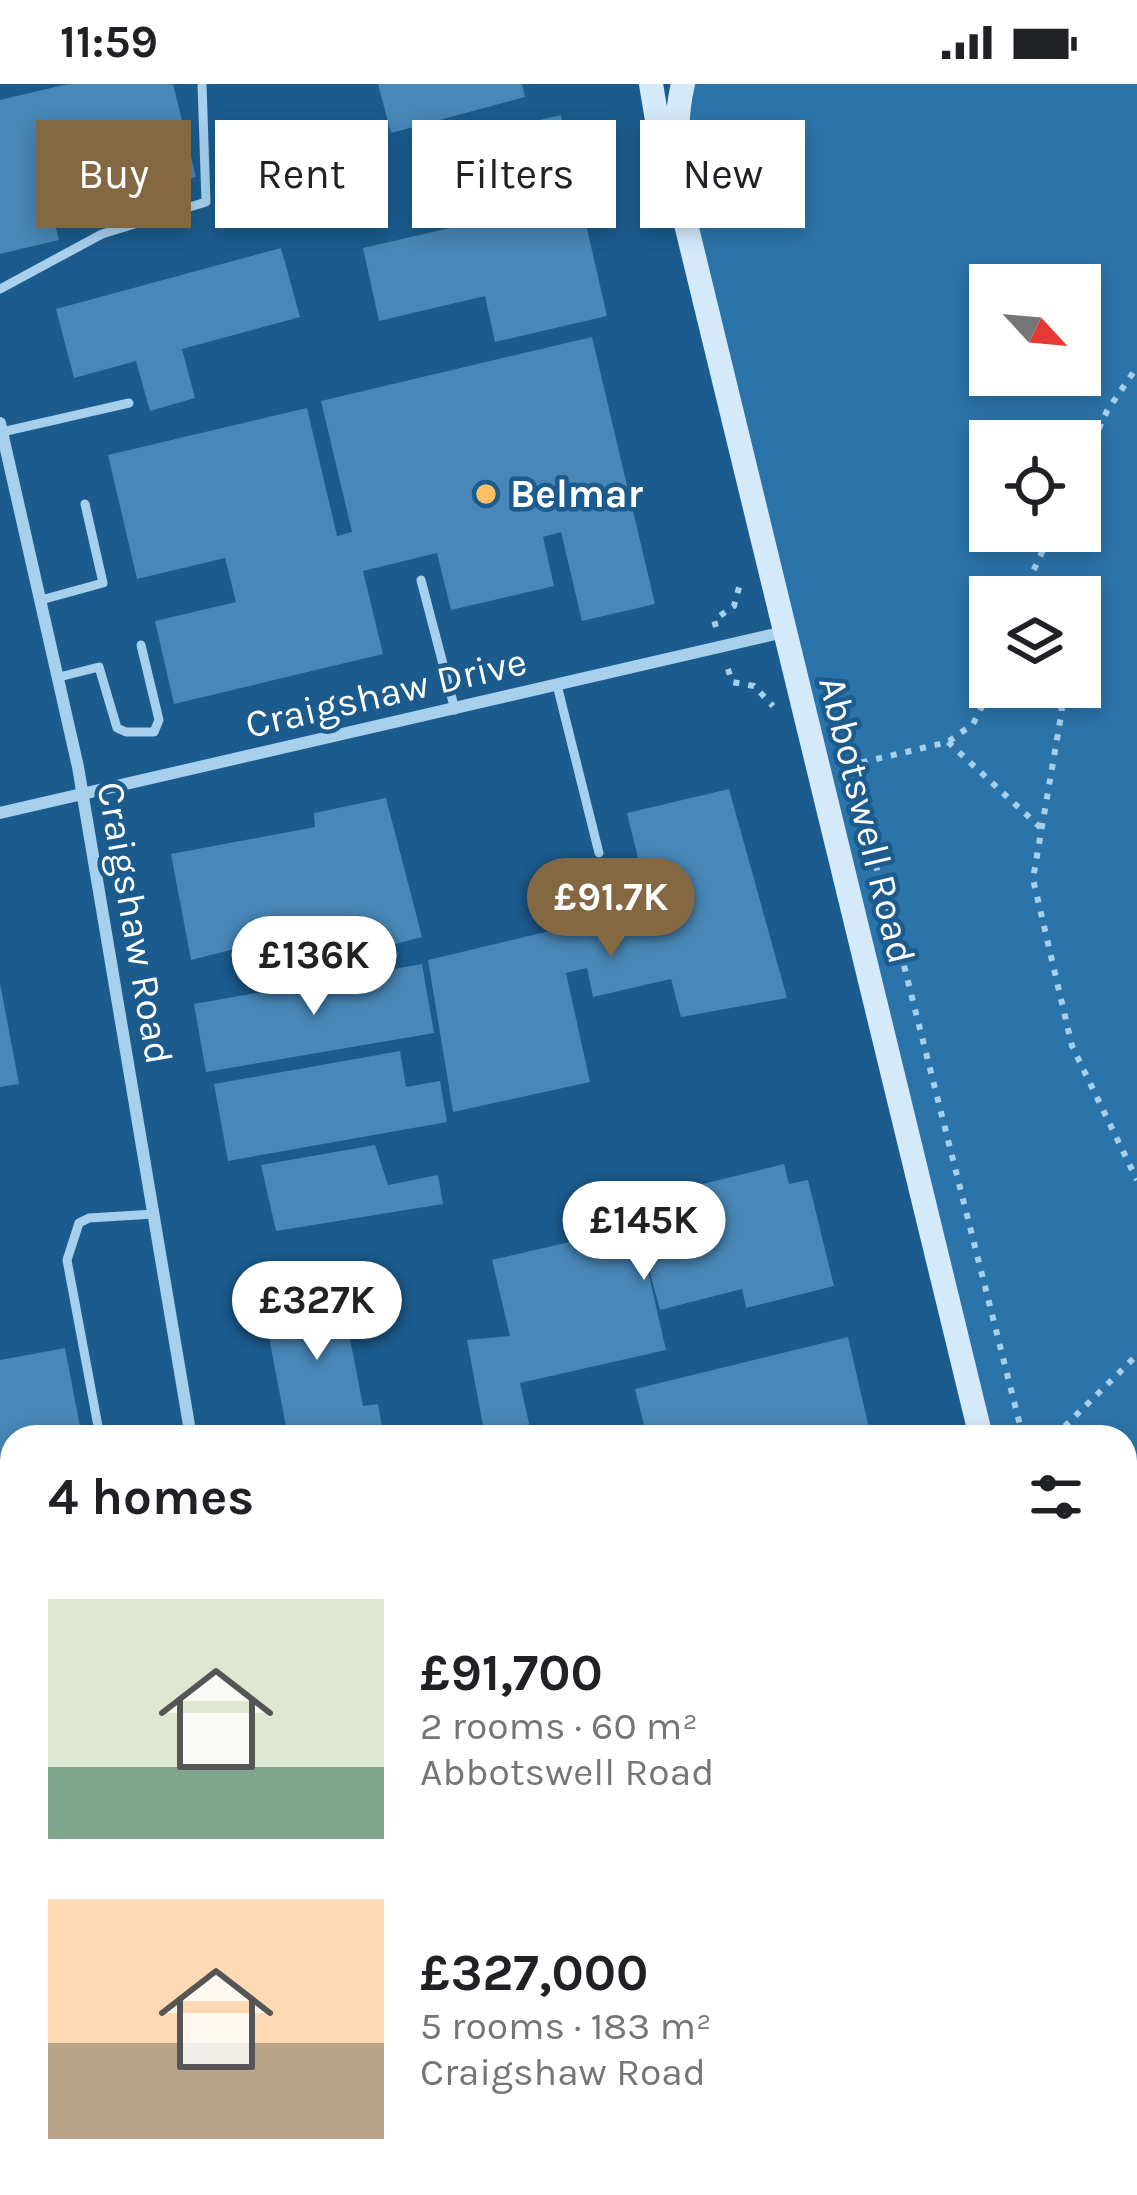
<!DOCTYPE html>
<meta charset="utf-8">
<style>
:root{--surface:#fff;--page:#f6f6f6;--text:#202124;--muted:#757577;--accent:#846841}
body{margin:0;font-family:Karla,sans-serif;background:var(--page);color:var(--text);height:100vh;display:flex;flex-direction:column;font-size:45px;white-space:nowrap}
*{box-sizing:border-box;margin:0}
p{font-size:39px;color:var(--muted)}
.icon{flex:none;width:66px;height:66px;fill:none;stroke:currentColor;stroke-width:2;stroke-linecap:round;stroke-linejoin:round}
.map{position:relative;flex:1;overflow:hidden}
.sheet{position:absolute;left:0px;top:1341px;width:1137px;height:771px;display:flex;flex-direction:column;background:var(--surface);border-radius:36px 36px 0 0;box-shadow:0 6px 18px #0003}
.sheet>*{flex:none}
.banner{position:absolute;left:36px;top:36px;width:1065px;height:108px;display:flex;gap:24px}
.needle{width:78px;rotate:116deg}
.fabs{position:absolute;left:969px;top:180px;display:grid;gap:24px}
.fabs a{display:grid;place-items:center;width:132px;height:132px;border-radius:0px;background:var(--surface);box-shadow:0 6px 18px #0003;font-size:60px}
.price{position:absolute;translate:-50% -102px;padding:0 27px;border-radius:42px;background:#fff;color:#222;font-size:39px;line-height:78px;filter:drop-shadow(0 3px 6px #0008)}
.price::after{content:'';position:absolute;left:50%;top:72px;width:36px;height:27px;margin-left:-18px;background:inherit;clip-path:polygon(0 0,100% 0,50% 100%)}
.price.current{background:var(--accent);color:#fff}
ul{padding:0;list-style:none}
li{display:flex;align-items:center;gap:36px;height:300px;padding:0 48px}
li span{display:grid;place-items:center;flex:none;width:336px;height:240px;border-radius:0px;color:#555}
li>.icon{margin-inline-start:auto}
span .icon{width:144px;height:144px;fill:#fffc;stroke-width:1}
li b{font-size:51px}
h2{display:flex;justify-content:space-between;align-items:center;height:144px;padding:0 48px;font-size:51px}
.pill{padding:0 42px;border-radius:0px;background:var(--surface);box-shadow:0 6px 18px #0003;font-size:42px;line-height:108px}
.pill.current{background:var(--accent);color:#fff}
.status{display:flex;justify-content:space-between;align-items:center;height:84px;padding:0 60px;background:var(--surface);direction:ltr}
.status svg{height:33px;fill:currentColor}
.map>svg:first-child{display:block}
.green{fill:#2b74a9;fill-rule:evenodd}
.building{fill:#4887b7}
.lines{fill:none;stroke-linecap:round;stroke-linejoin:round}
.path{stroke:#a7d0ed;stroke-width:6;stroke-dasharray:6 9;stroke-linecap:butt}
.lane{stroke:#a7d0ed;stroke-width:9}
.street{stroke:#a7d0ed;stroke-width:12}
.secondary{stroke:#d4e9fa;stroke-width:24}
.poi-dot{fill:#ffbf64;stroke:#1b5b8d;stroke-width:4.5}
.labels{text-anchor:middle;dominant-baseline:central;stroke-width:9;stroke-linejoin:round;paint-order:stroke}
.poi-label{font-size:39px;font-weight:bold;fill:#fff;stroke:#1b5b8d;text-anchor:start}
.street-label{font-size:39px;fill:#fff;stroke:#1b5b8d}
</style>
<div class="status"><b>11:59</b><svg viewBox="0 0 49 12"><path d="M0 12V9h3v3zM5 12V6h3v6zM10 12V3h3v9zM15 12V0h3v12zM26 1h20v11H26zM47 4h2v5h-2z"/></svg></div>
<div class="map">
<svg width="1137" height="2111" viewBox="0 0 1137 2111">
<rect width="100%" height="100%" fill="#1b5b8d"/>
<!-- green -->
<path class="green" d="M683 0H1137V1408L1125 1413V1353H981L685 136ZM990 201H1080V291H990ZM990 357H1080V447H990ZM990 513H1080V603H990Z"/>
<!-- building -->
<g class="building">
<path d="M68 0H173L196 93 52 128 59 156 0 170V16Z"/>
<path d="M378 0H522L525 13 391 49Z"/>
<path d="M561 31 607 232 495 258 485 212 379 237 363 164 502 132 483 49Z"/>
<path d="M281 164 300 233 182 265 195 314 150 327 136 277 74 294 56 225Z"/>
<path d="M592 253 655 520 582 537 561 448 543 453 554 502 451 526 437 469 363 487 383 570 174 620 155 537 236 518 225 474 137 495 108 371 307 324 337 452 352 448 321 317Z"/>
<path d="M729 705 787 914 681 933 671 895 593 913 587 884 566 889 590 998 453 1028 428 876 650 823 627 729Z"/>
<path d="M386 714 422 853 346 873 339 839 191 876 171 770 315 743 314 729Z"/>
<path d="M422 880 434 949 206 988 194 920Z"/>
<path d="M0 899 19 1000 0 1003Z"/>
<path d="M400 967 406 1003 440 997 447 1038 228 1077 214 1000Z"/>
<path d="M375 1061 388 1101 438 1091 443 1120 276 1147 261 1081Z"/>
<path d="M784 1080 789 1100 808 1096 834 1202 746 1224 742 1205 660 1226 639 1148 666 1266 520 1299 532 1353H469L484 1347 467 1256 510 1252 492 1176 639 1142 633 1117Z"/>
<path d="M300 1198H339L363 1322 378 1320 384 1353H288L261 1211Z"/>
<path d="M848 1253 871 1353H647L635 1305Z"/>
<path d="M65 1264 82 1353H12V1597L0 1599V1276Z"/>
<path d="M1137 1439V1548L1125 1551V1442Z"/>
<path d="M12 1688V1761L0 1762V1690Z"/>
<path d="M12 2070V2100H226L228 2111H3L0 2072Z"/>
<path d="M394 2100H568L573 2111H390L386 2104Z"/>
<path d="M749 2100H830L804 2111H754Z"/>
<path d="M941 2100H1051L1053 2111H915Z"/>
</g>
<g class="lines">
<!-- path -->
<g class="path">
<path d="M1080 386 1107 327 1137 283"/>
<path d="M1021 513 1052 447"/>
<path d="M716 543 714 536 734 522 741 496"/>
<path d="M728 585 732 598 754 602 773 622"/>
<path d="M1038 603 1055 611 1062 626 1033 795 1072 962 1137 1096"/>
<path d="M948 658 1042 745"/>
<path d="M847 682 948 658 973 640 992 603"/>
<path d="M867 752 896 850 1023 1353"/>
<path d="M1054 1353 1137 1271"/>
<path d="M1125 1778 1137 1826"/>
</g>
<!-- lane -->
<g class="lane">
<path d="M0 205 102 150 206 118 202 0"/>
<path d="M2 348 129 319"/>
<path d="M421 496 455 626"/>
<path d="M41 516 103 499 85 420"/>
<path d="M59 593 99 583 117 644 126 648H154L159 636 141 561"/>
<path d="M557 601 599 769"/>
<path d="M100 1353 67 1176 79 1139 89 1134 154 1130"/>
<path d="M0 1918 12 1916"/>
</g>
<!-- street -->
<g class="street">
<path d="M0 339 78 683 191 1353"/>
<path d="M0 729 784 548"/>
<path d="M1125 1604 1137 1601"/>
<path d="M311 2100 312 2111"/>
</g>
<!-- secondary -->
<g class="secondary">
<path d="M651 0 668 102"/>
<path d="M683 0C672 45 679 91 685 136L981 1353"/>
<path d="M1125 1936 1137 1985"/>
</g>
</g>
<!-- markers -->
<circle class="poi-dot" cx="486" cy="410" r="12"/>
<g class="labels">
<!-- poi labels -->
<g class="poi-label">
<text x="510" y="410">Belmar</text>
</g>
<!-- street labels -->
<g class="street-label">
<text transform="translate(386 609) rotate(-13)">Craigshaw Drive</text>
<text transform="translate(867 736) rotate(76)">Abbotswell Road</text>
<text transform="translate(135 839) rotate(80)">Craigshaw Road</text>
</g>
</g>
</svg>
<div class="fabs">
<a><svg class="needle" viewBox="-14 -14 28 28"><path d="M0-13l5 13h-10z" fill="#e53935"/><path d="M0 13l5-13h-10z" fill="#757577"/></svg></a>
<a><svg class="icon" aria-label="locate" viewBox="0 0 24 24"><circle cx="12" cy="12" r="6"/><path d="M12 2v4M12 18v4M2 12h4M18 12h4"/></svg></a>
<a><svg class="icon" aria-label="layers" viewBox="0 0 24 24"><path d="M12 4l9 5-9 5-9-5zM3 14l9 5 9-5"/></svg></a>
</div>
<b class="price current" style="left:611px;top:876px">£91.7K</b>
<b class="price" style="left:314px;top:934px">£136K</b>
<b class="price" style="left:644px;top:1199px">£145K</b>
<b class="price" style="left:317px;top:1279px">£327K</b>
<div class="banner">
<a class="pill current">Buy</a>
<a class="pill">Rent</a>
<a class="pill">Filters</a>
<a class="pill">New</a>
</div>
<section class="sheet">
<h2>4 homes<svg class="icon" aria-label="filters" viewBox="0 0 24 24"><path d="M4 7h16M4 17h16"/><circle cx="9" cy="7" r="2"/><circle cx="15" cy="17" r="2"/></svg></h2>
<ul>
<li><span style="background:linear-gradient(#dfe7d0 70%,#7fa58c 0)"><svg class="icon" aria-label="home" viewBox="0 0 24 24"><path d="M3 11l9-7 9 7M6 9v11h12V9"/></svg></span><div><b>£91,700</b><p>2 rooms · 60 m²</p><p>Abbotswell Road</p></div></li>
<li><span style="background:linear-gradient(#ffd9b3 60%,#b9a48a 0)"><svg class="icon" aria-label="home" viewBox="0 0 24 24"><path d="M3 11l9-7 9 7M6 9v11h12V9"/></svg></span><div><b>£327,000</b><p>5 rooms · 183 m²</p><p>Craigshaw Road</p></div></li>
</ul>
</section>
</div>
